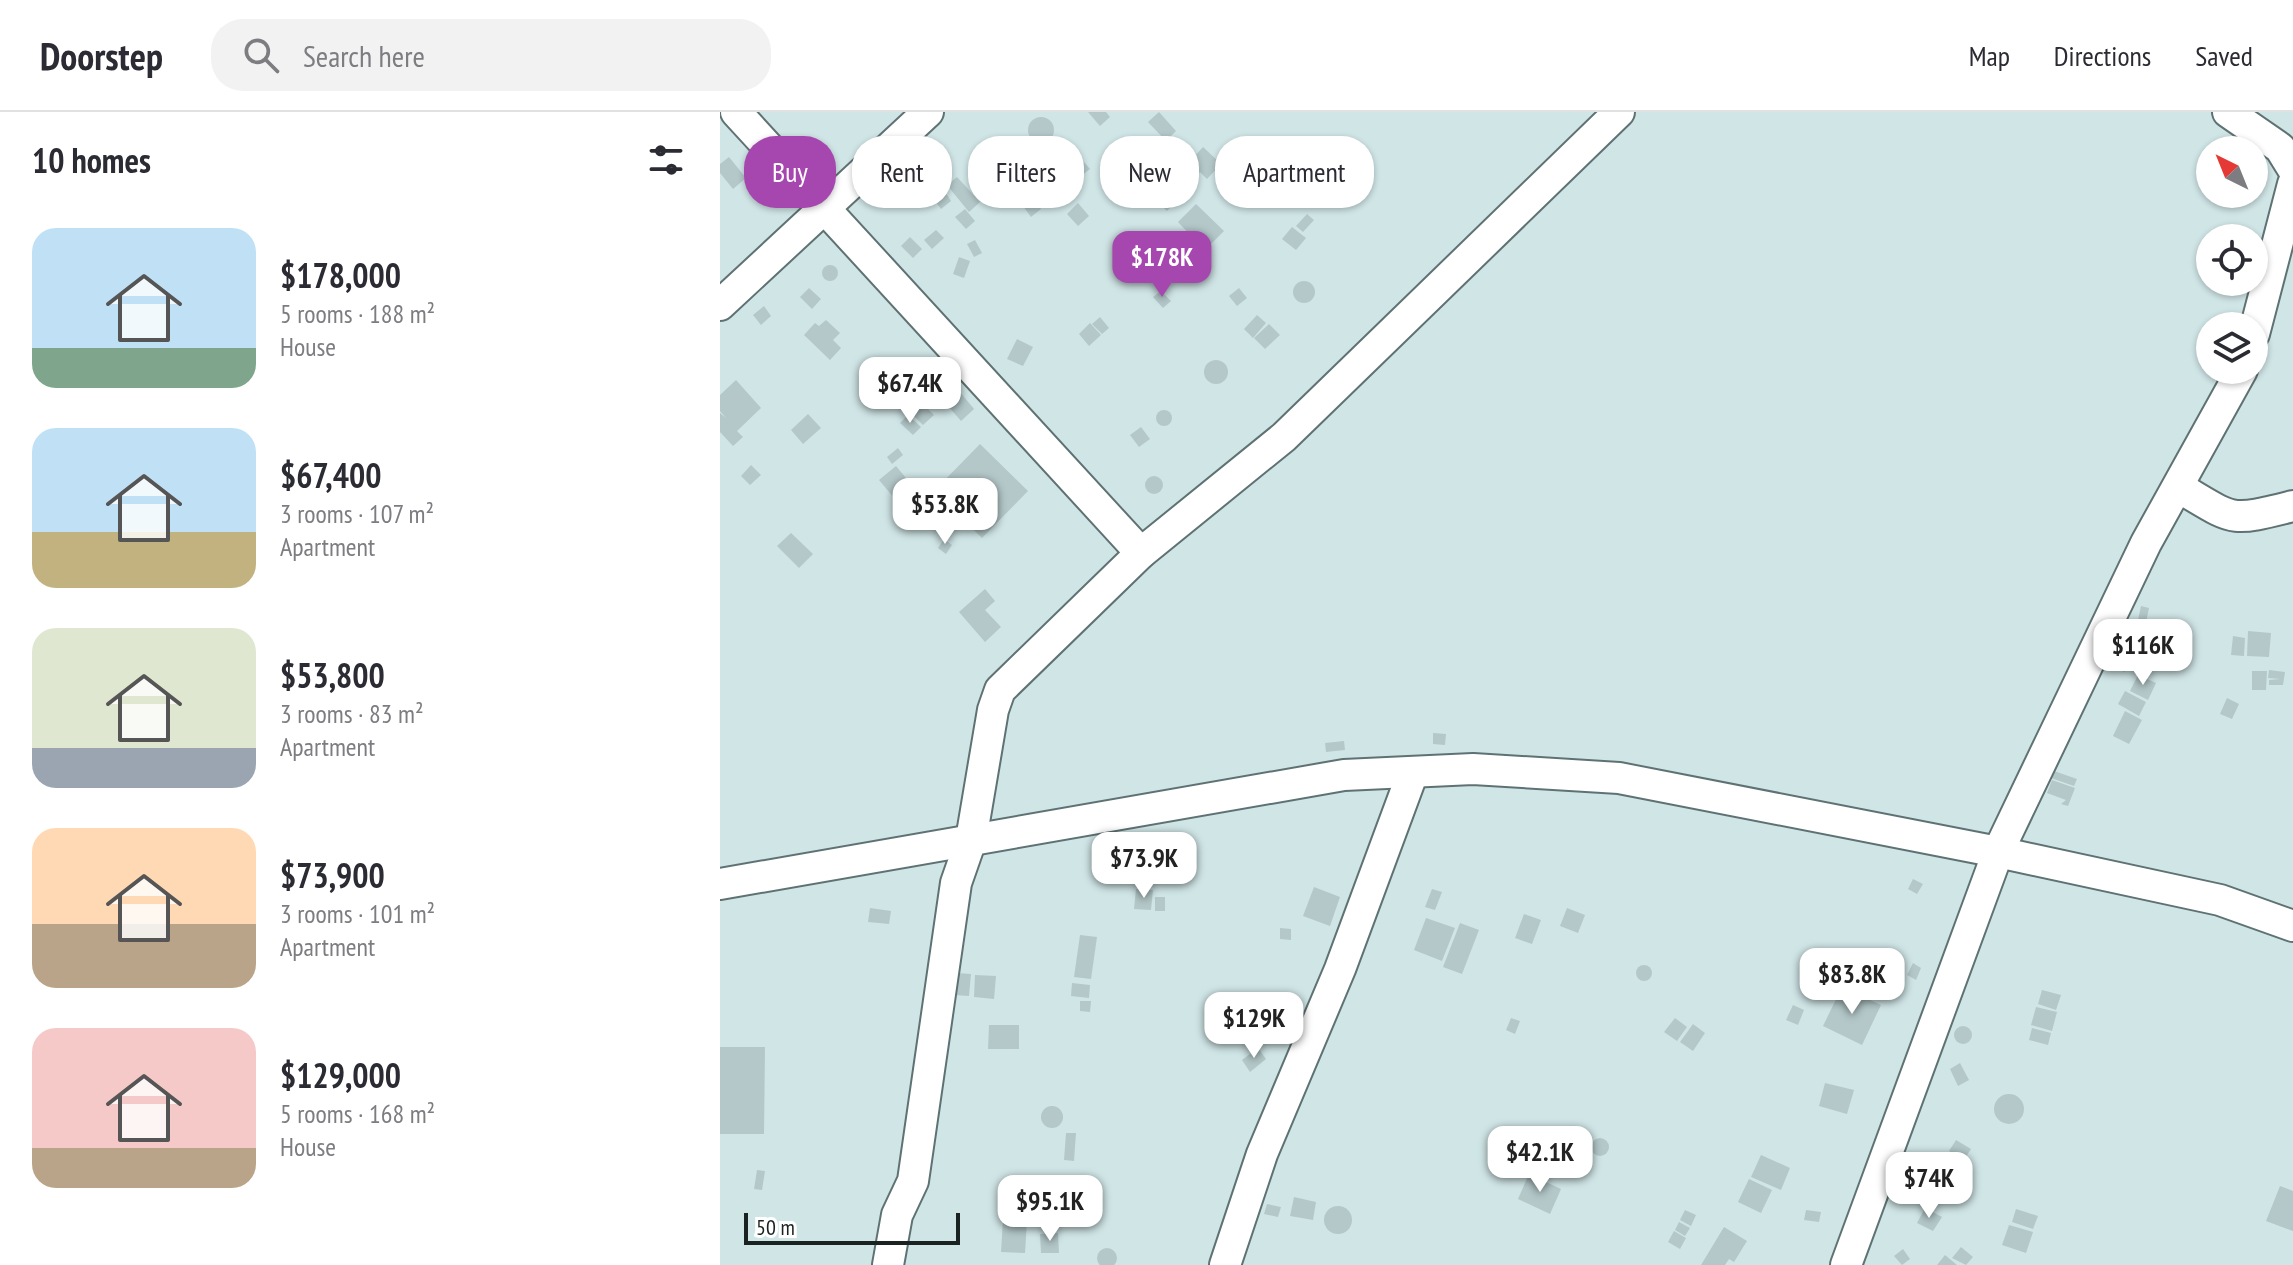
<!DOCTYPE html>
<meta charset="utf-8">
<style>
:root{--surface:#fff;--page:#f2f2f3;--text:#2b2b33;--muted:#7c7c81;--line:#e1e1e2;--accent:#a647af}
body{margin:0;font-family:"PT Sans Narrow",sans-serif;background:var(--page);color:var(--text);height:100vh;display:flex;flex-direction:column;font-size:30px;white-space:nowrap}
*{box-sizing:border-box;margin:0}
p{font-size:26px;color:var(--muted)}
.icon{flex:none;width:44px;height:44px;fill:none;stroke:currentColor;stroke-width:2;stroke-linecap:round;stroke-linejoin:round}
.map{position:relative;flex:1;overflow:hidden}
.side{display:flex;flex-direction:column;background:var(--surface);width:720px}
.side>*{flex:none}
.hud{position:absolute;left:24px;top:24px;width:760px;height:72px;display:flex;gap:16px}
.needle{width:52px;rotate:317deg}
.fabs{position:absolute;left:1476px;top:24px;display:grid;gap:16px}
.fabs a{display:grid;place-items:center;width:72px;height:72px;border-radius:50%;background:var(--surface);box-shadow:0 2px 6px #0004;font-size:40px}
.scale{position:absolute;left:24px;bottom:20px;width:216px;box-sizing:border-box;padding-left:8px;border:4px solid #1a2222;border-top:0;font-size:22px;line-height:28px;white-space:nowrap;color:#1a2222;-webkit-text-stroke:6px #fff;paint-order:stroke}
.price{position:absolute;translate:-50% -68px;padding:0 18px;border-radius:16px;background:#fff;color:#222;font-size:26px;line-height:52px;filter:drop-shadow(0 2px 4px #0008)}
.price::after{content:'';position:absolute;left:50%;top:48px;width:24px;height:18px;margin-left:-12px;background:inherit;clip-path:polygon(0 0,100% 0,50% 100%)}
.price.current{background:var(--accent);color:#fff}
ul{padding:0;list-style:none}
li{display:flex;align-items:center;gap:24px;height:200px;padding:0 32px}
li span{display:grid;place-items:center;flex:none;width:224px;height:160px;border-radius:24px;color:#555}
li>.icon{margin-inline-start:auto}
span .icon{width:96px;height:96px;fill:#fffc;stroke-width:1}
li b{font-size:34px}
h2{display:flex;justify-content:space-between;align-items:center;height:96px;padding:0 32px;font-size:34px}
.chip{padding:0 28px;border-radius:32px;background:var(--surface);box-shadow:0 2px 6px #0004;font-size:28px;line-height:72px}
.chip.current{background:var(--accent);color:#fff}
header{display:flex;align-items:center;gap:48px;box-sizing:border-box;height:112px;padding:0 40px;background:var(--surface);border-bottom:2px solid var(--line)}
header strong{font-size:38px}
nav{display:flex;gap:44px;margin-inline-start:auto;font-size:28px}
.search{width:560px;height:72px;background:var(--page);display:flex;align-items:center;gap:20px;box-sizing:border-box;padding:0 28px;border-radius:32px;color:var(--muted);font-size:30px}
main{display:flex;flex:1;min-height:0}
.map>svg:first-child{display:block}
.building{fill:#b4c8c9}
.lines{fill:none;stroke-linecap:round;stroke-linejoin:round}
.minor-casing{stroke:#5f7273;stroke-width:34}
.minor{stroke:#fff;stroke-width:30}
</style>
<header>
<strong>Doorstep</strong>
<div class="search"><svg class="icon" aria-label="search" viewBox="0 0 24 24"><circle cx="10" cy="10" r="6"/><path d="M15 15l6 6"/></svg>Search here</div>
<nav><a>Map</a><a>Directions</a><a>Saved</a></nav>
</header>
<main>
<section class="side">
<h2>10 homes<svg class="icon" aria-label="filters" viewBox="0 0 24 24"><path d="M4 7h16M4 17h16"/><circle cx="9" cy="7" r="2"/><circle cx="15" cy="17" r="2"/></svg></h2>
<ul>
<li><span style="background:linear-gradient(#bfe0f5 75%,#7fa58c 0)"><svg class="icon" aria-label="home" viewBox="0 0 24 24"><path d="M3 11l9-7 9 7M6 9v11h12V9"/></svg></span><div><b>$178,000</b><p>5 rooms · 188 m²</p><p>House</p></div></li>
<li><span style="background:linear-gradient(#bfe0f5 65%,#c2b280 0)"><svg class="icon" aria-label="home" viewBox="0 0 24 24"><path d="M3 11l9-7 9 7M6 9v11h12V9"/></svg></span><div><b>$67,400</b><p>3 rooms · 107 m²</p><p>Apartment</p></div></li>
<li><span style="background:linear-gradient(#dfe7d0 75%,#9aa5b1 0)"><svg class="icon" aria-label="home" viewBox="0 0 24 24"><path d="M3 11l9-7 9 7M6 9v11h12V9"/></svg></span><div><b>$53,800</b><p>3 rooms · 83 m²</p><p>Apartment</p></div></li>
<li><span style="background:linear-gradient(#ffd9b3 60%,#b9a48a 0)"><svg class="icon" aria-label="home" viewBox="0 0 24 24"><path d="M3 11l9-7 9 7M6 9v11h12V9"/></svg></span><div><b>$73,900</b><p>3 rooms · 101 m²</p><p>Apartment</p></div></li>
<li><span style="background:linear-gradient(#f6c9c9 75%,#b9a48a 0)"><svg class="icon" aria-label="home" viewBox="0 0 24 24"><path d="M3 11l9-7 9 7M6 9v11h12V9"/></svg></span><div><b>$129,000</b><p>5 rooms · 168 m²</p><p>House</p></div></li>
</ul>
</section>
<div class="map">
<svg width="1573" height="1153" viewBox="0 0 1573 1153">
<rect width="100%" height="100%" fill="#d0e5e6"/>
<!-- building -->
<g class="building">
<path d="M368 0H386L390 5 380 14Z"/>
<path d="M439 0 456 19 446 29 428 10Z"/>
<circle cx="321" cy="18" r="13"/>
<path d="M274 31 285 44 268 59 257 46Z"/>
<path d="M483 35 501 52 487 67 480 60 474 67 463 57Z"/>
<path d="M359 44 370 57 356 68 346 54Z"/>
<path d="M9 45 26 66 13 77 0 61V52Z"/>
<path d="M285 49 292 58 285 65 277 55Z"/>
<path d="M237 65 260 90 249 100 227 73Z"/>
<path d="M448 69 463 84 457 87 460 93 445 80 455 91 447 99 433 85Z"/>
<path d="M226 81 231 89 221 97 215 89Z"/>
<path d="M314 87 321 97 311 105 303 94Z"/>
<path d="M358 91 369 104 358 114 347 102Z"/>
<path d="M476 92 504 119 490 133 481 125 476 129 458 110Z"/>
<path d="M245 97 255 109 246 117 235 105Z"/>
<path d="M587 102 594 108 583 120 576 114Z"/>
<path d="M572 115 586 126 576 138 562 127Z"/>
<path d="M216 118 224 126 212 137 204 128Z"/>
<path d="M190 125 202 137 193 146 181 134Z"/>
<path d="M255 128 262 141 254 145 247 132Z"/>
<path d="M239 145 250 149 244 166 233 162Z"/>
<circle cx="110" cy="161" r="8"/>
<circle cx="584" cy="180" r="11"/>
<path d="M89 176 101 187 92 197 80 185Z"/>
<path d="M519 176 527 186 517 194 509 184Z"/>
<path d="M441 179 451 189 443 196 433 185Z"/>
<path d="M44 194 51 204 41 213 33 203Z"/>
<path d="M537 203 546 211 533 226 524 217Z"/>
<path d="M380 205 389 216 382 222 372 212Z"/>
<path d="M106 208 120 221 113 228 121 236 110 248 84 223 95 211 99 214Z"/>
<path d="M370 211 381 223 369 234 359 222Z"/>
<path d="M549 212 560 223 545 237 534 226Z"/>
<path d="M297 227 313 235 303 254 287 247Z"/>
<circle cx="496" cy="260" r="12"/>
<path d="M16 268 41 296 17 319 23 325 13 334 0 320V301L6 306 0 299V283Z"/>
<path d="M230 268 254 297 241 309 216 280Z"/>
<path d="M159 271 174 286 162 297 147 282Z"/>
<path d="M200 289 214 303 203 313 189 299Z"/>
<circle cx="444" cy="306" r="8"/>
<path d="M88 302 101 316 83 332 71 318Z"/>
<path d="M188 303 201 315 193 323 180 311Z"/>
<path d="M421 315 430 327 419 335 410 323Z"/>
<path d="M260 332 308 379 262 426 214 379Z"/>
<path d="M178 336 183 343 172 352 167 345Z"/>
<path d="M31 353 41 363 30 373 21 364Z"/>
<path d="M176 354 196 378 180 393 159 368Z"/>
<circle cx="434" cy="373" r="9"/>
<path d="M71 421 93 442 79 456 57 434Z"/>
<path d="M224 427 232 433 226 442 218 436Z"/>
<path d="M265 477 275 489 265 498 281 515 265 530 239 500Z"/>
<path d="M1421 494 1429 496 1426 510 1418 508Z"/>
<path d="M1528 519 1551 521 1549 545 1527 544Z"/>
<path d="M1513 524 1525 526 1524 544 1511 543Z"/>
<path d="M1391 543 1409 549 1405 560 1387 553Z"/>
<path d="M1549 558 1565 560 1563 573H1549V568L1560 567 1548 566Z"/>
<path d="M1532 559H1547L1546 578H1532Z"/>
<path d="M1418 563 1436 571 1428 588 1410 579Z"/>
<path d="M1405 579 1426 590 1419 604 1398 592Z"/>
<path d="M1507 586 1519 592 1512 607 1500 602Z"/>
<path d="M1405 599 1422 608 1409 632 1393 624Z"/>
<path d="M713 621 726 622 725 633 713 632Z"/>
<path d="M624 629 625 638 606 640 605 631Z"/>
<path d="M1334 659 1357 667 1354 674 1331 666Z"/>
<path d="M1332 668 1355 676 1348 694 1341 692 1346 688 1327 681Z"/>
<path d="M473 755 474 766 461 768 460 757Z"/>
<path d="M398 756 399 770H390L389 757Z"/>
<path d="M1193 767 1203 772 1197 782 1188 777Z"/>
<path d="M594 775 620 785 610 814 583 804Z"/>
<path d="M416 777 433 778 431 798 414 797Z"/>
<path d="M712 777 722 780 715 798 705 795Z"/>
<rect x="435" y="785" width="10" height="14"/>
<path d="M150 796 171 799 169 812 148 810Z"/>
<path d="M847 796 865 803 858 821 840 814Z"/>
<path d="M804 802 821 808 812 832 795 826Z"/>
<path d="M706 806 735 816 722 849 694 838Z"/>
<path d="M740 811 759 818 742 862 723 855Z"/>
<path d="M560 816 571 817V828L560 827Z"/>
<path d="M360 823 377 825 371 867 354 865Z"/>
<path d="M1193 851 1201 856 1196 868 1187 863Z"/>
<circle cx="924" cy="861" r="8"/>
<path d="M236 861 251 862 249 884 234 883Z"/>
<path d="M255 863 276 864 274 887 254 885Z"/>
<path d="M352 871 370 873 369 886 351 884Z"/>
<path d="M1122 875 1161 893 1142 933 1103 914Z"/>
<path d="M1322 878 1341 883 1336 898 1318 892Z"/>
<path d="M360 889H371L370 900 360 899Z"/>
<path d="M1073 893 1084 898 1078 913 1066 908Z"/>
<path d="M1316 895 1337 900 1332 919 1311 913Z"/>
<path d="M791 906 800 909 795 922 786 918Z"/>
<path d="M955 906 967 915 957 929 944 920Z"/>
<path d="M973 912 985 921 973 939 960 930Z"/>
<path d="M269 913H299V937H268Z"/>
<circle cx="1243" cy="923" r="9"/>
<path d="M1312 916 1331 921 1328 933 1309 928Z"/>
<path d="M0 935H45L44 1022H0Z"/>
<path d="M538 936 546 947 530 960 522 948Z"/>
<path d="M1240 951 1249 968 1238 974 1230 957Z"/>
<path d="M1105 971 1134 978 1127 1002 1099 994Z"/>
<circle cx="1289" cy="997" r="15"/>
<circle cx="332" cy="1005" r="11"/>
<path d="M346 1021H356L354 1049 344 1048Z"/>
<circle cx="880" cy="1035" r="9"/>
<path d="M1236 1028 1251 1037 1244 1048 1229 1039Z"/>
<path d="M1041 1043 1070 1056 1061 1078 1031 1065Z"/>
<path d="M37 1058 45 1059 42 1078 34 1077Z"/>
<path d="M809 1062 841 1077 830 1102 798 1087Z"/>
<path d="M1029 1067 1052 1078 1041 1101 1018 1090Z"/>
<path d="M1560 1074 1573 1079V1119L1546 1109Z"/>
<path d="M574 1085 596 1090 593 1108 570 1104Z"/>
<path d="M547 1092 561 1095 558 1105 544 1102Z"/>
<circle cx="618" cy="1108" r="14"/>
<path d="M1205 1096 1222 1105 1213 1119 1197 1111Z"/>
<path d="M1296 1097 1318 1104 1313 1117 1292 1110Z"/>
<path d="M965 1098 976 1103 971 1114 960 1108Z"/>
<path d="M1086 1098 1101 1100 1099 1110 1084 1108Z"/>
<path d="M283 1107 307 1108 305 1141 281 1140Z"/>
<path d="M959 1110 970 1116 965 1124 955 1118Z"/>
<path d="M1289 1113 1313 1120 1306 1141 1282 1133Z"/>
<path d="M1004 1115 1027 1129 1014 1150 1009 1147 1005 1153H981Z"/>
<path d="M954 1119 966 1126 960 1137 948 1130Z"/>
<path d="M338 1121 339 1141H321L320 1122Z"/>
<path d="M1241 1135 1253 1145 1246 1153 1232 1146Z"/>
<circle cx="387" cy="1146" r="10"/>
<path d="M1183 1137 1190 1147 1182 1153 1174 1144Z"/>
<path d="M1225 1143 1237 1153H1217Z"/>
</g>
<g class="lines">
<!-- minor casing -->
<g class="minor-casing">
<g id="minor">
<path d="M16 0 421 441"/>
<path d="M1508 0 1560 36 1573 57"/>
<path d="M0 193 208 0"/>
<path d="M1534 222 1573 72"/>
<path d="M1460 376C1516 409 1508 410 1573 394"/>
<path d="M0 772 624 663 753 657 899 666 1278 740 1500 788 1573 814"/>
<path d="M168 1153 177 1103 193 1069 236 771 251 728 273 598 280 578 421 441 564 325 899 0"/>
<path d="M505 1153 542 1042 620 857 693 660"/>
<path d="M1126 1153 1278 740 1426 431 1522 258"/>
</g>
</g>
<!-- minor -->
<use href="#minor" class="minor"/>
</g>
</svg>
<div class="fabs">
<a><svg class="needle" viewBox="-14 -14 28 28"><path d="M0-13l5 13h-10z" fill="#e53935"/><path d="M0 13l5-13h-10z" fill="#7c7c81"/></svg></a>
<a><svg class="icon" aria-label="locate" viewBox="0 0 24 24"><circle cx="12" cy="12" r="6"/><path d="M12 2v4M12 18v4M2 12h4M18 12h4"/></svg></a>
<a><svg class="icon" aria-label="layers" viewBox="0 0 24 24"><path d="M12 4l9 5-9 5-9-5zM3 14l9 5 9-5"/></svg></a>
</div>
<div class="scale">50 m</div>
<b class="price current" style="left:442px;top:187px">$178K</b>
<b class="price" style="left:190px;top:313px">$67.4K</b>
<b class="price" style="left:225px;top:434px">$53.8K</b>
<b class="price" style="left:1423px;top:575px">$116K</b>
<b class="price" style="left:424px;top:788px">$73.9K</b>
<b class="price" style="left:1132px;top:904px">$83.8K</b>
<b class="price" style="left:534px;top:948px">$129K</b>
<b class="price" style="left:820px;top:1082px">$42.1K</b>
<b class="price" style="left:1209px;top:1108px">$74K</b>
<b class="price" style="left:330px;top:1131px">$95.1K</b>
<div class="hud">
<a class="chip current">Buy</a>
<a class="chip">Rent</a>
<a class="chip">Filters</a>
<a class="chip">New</a>
<a class="chip">Apartment</a>
</div>
</div>
</main>
